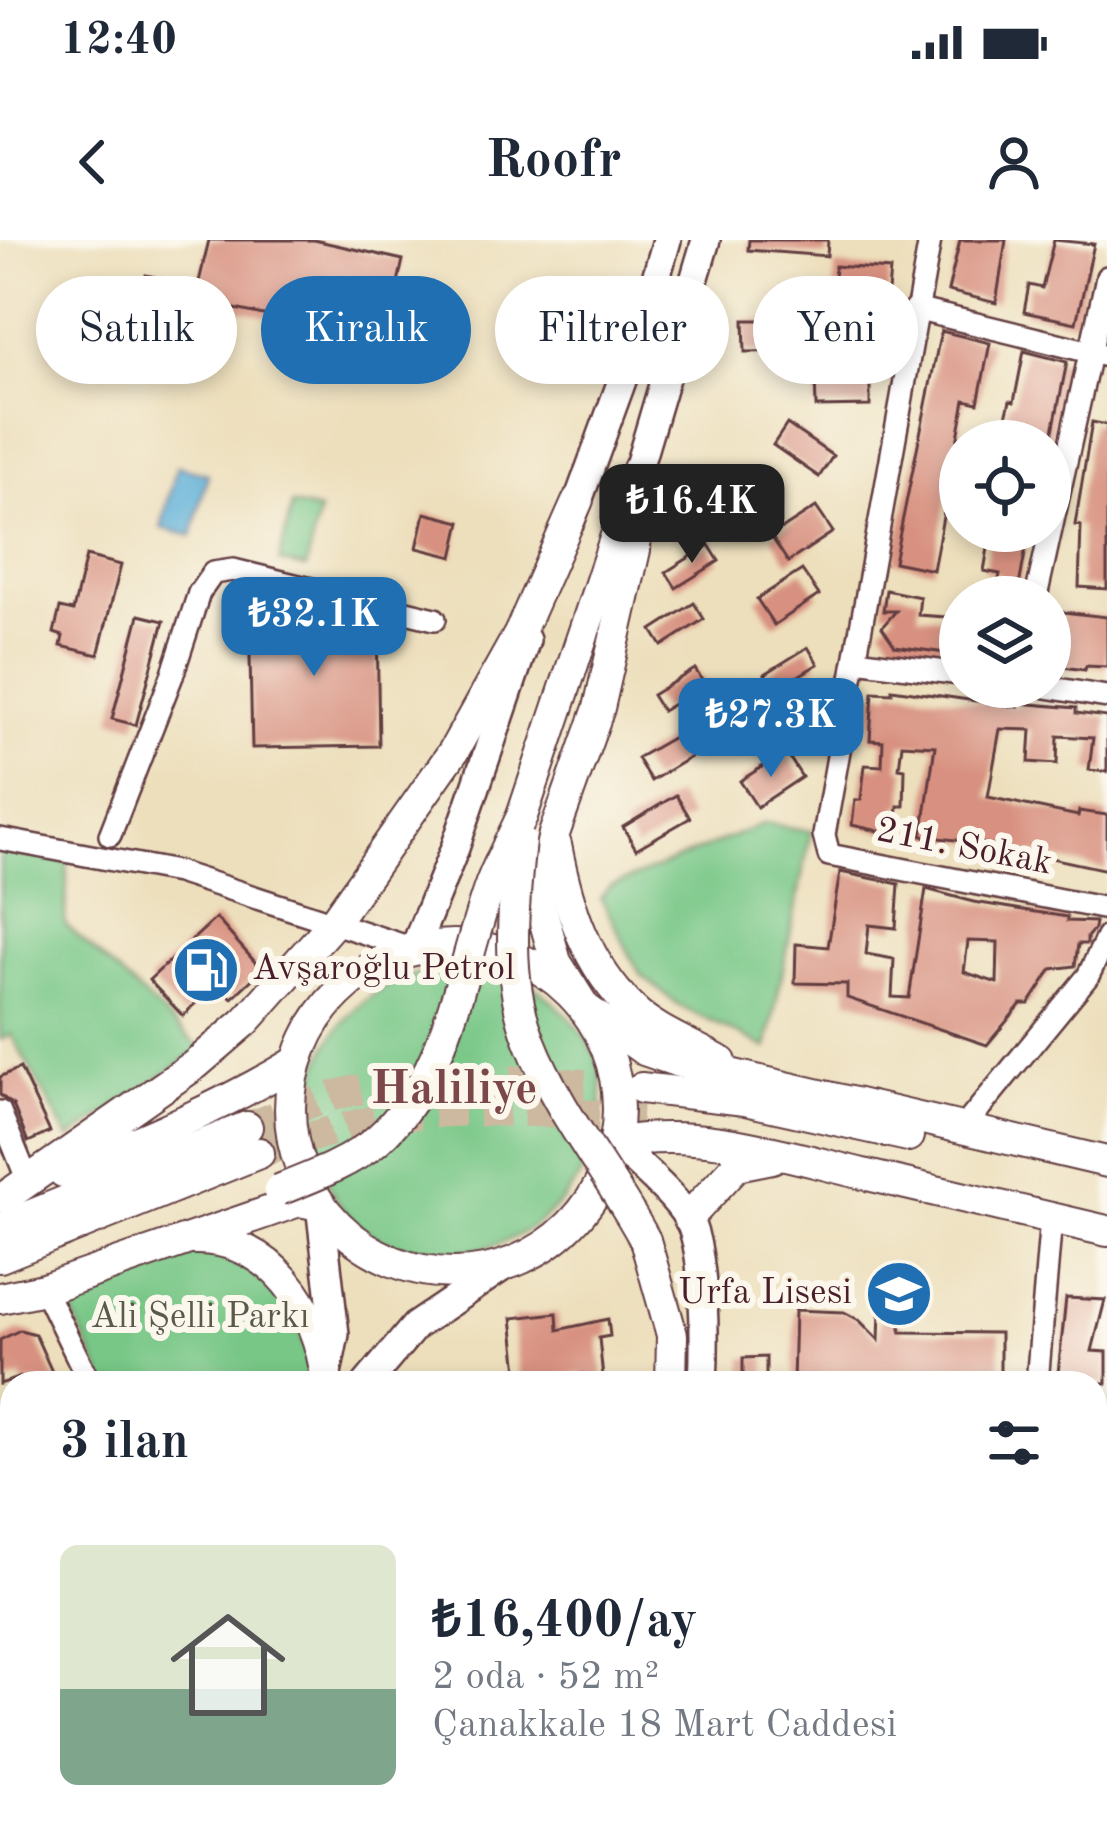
<!DOCTYPE html>
<html lang="tr">
<meta charset="utf-8">
<style>
:root{--surface:#fff;--page:#f2f2f3;--text:#1f2937;--muted:#747a83;--accent:#1f6fb2}
body{margin:0;font-family:"Old Standard TT",serif;background:var(--page);color:var(--text);height:100vh;display:flex;flex-direction:column;font-size:45px;white-space:nowrap}
*{box-sizing:border-box;margin:0}
p{font-size:39px;color:var(--muted)}
.icon{flex:none;width:66px;height:66px;fill:none;stroke:currentColor;stroke-width:2;stroke-linecap:round;stroke-linejoin:round}
.map{position:relative;flex:1;overflow:hidden}
.sheet{position:absolute;left:0px;top:1131px;width:1107px;height:471px;display:flex;flex-direction:column;background:var(--surface);border-radius:36px 36px 0 0;box-shadow:0 6px 18px #0003}
.sheet>*{flex:none}
.guide{position:absolute;left:36px;top:36px;width:1035px;height:108px;display:flex;gap:24px}
.fabs{position:absolute;left:939px;top:180px;display:grid;gap:24px}
.fabs a{display:grid;place-items:center;width:132px;height:132px;border-radius:50%;background:var(--surface);box-shadow:0 6px 18px #0003;font-size:60px}
.price{position:absolute;translate:-50% -102px;padding:0 27px;border-radius:24px;background:var(--accent);color:#fff;font-size:39px;line-height:78px;filter:drop-shadow(0 3px 6px #0008)}
.price::after{content:'';position:absolute;left:50%;top:72px;width:36px;height:27px;margin-left:-18px;background:inherit;clip-path:polygon(0 0,100% 0,50% 100%)}
.price.current{background:#222;color:#fff}
ul{padding:0;list-style:none}
li{display:flex;align-items:center;gap:36px;height:300px;padding:0 60px}
li span{display:grid;place-items:center;flex:none;width:336px;height:240px;border-radius:18px;color:#555}
li>.icon{margin-inline-start:auto}
span .icon{width:144px;height:144px;fill:#fffc;stroke-width:1}
li b{font-size:51px}
h2{display:flex;justify-content:space-between;align-items:center;height:144px;padding:0 60px;font-size:51px}
.pill{padding:0 42px;border-radius:54px;background:var(--surface);box-shadow:0 6px 18px #0003;font-size:42px;line-height:108px}
.pill.current{background:var(--accent);color:#fff}
.status{display:flex;justify-content:space-between;align-items:center;height:84px;padding:0 60px;background:var(--surface);direction:ltr}
.status svg{height:33px;fill:currentColor}
header{display:flex;justify-content:space-between;align-items:center;height:156px;padding:0 60px;background:var(--surface);font-size:54px;font-weight:700}
.map>svg:first-child{display:block}
.green{fill:#78c787;stroke:#617359;stroke-width:3}
.water{fill:#5bafd7;stroke:#526781;stroke-width:3}
.building{fill:#d89180;fill-rule:evenodd}
.lines{fill:none;stroke-linecap:round;stroke-linejoin:round}
.highway-tunnel{stroke:#ccb99f;stroke-width:30;stroke-dasharray:30 15;stroke-linecap:butt}
.minor-casing{stroke:#623c41;stroke-width:26}
.major-casing{stroke:#623c41;stroke-width:32}
.highway-casing{stroke:#623c41;stroke-width:34}
.minor{stroke:#fff;stroke-width:21}
.major{stroke:#fff;stroke-width:27}
.highway{stroke:#fff;stroke-width:30}
.highway-bridge-casing{stroke:#623c41;stroke-width:34;stroke-linecap:butt}
.highway-bridge{stroke:#fff;stroke-width:30}
.labels{text-anchor:middle;dominant-baseline:central;stroke-width:12;stroke-linejoin:round;paint-order:stroke}
.street-label{font-size:36px;fill:#4a1f2b;stroke:#fbf7ec}
.poi-label{font-size:36px;fill:#4a1f2b;stroke:#fbf7ec;text-anchor:start}
.park-label{font-size:36px;fill:#5a5a4b;stroke:#fbf7ec}
.district-label{font-size:48px;font-weight:bold;fill:#7c4749;stroke:#fbf7ec}
</style>
<div class="status"><b>12:40</b><svg viewBox="0 0 49 12"><path d="M0 12V9h3v3zM5 12V6h3v6zM10 12V3h3v9zM15 12V0h3v12zM26 1h20v11H26zM47 4h2v5h-2z"/></svg></div>
<header><svg class="icon" aria-label="back" viewBox="0 0 24 24"><path d="M15 5l-7 7 7 7"/></svg>Roofr<svg class="icon" aria-label="person" viewBox="0 0 24 24"><circle cx="12" cy="8" r="4"/><path d="M4 21q1-7 8-7t8 7"/></svg></header>
<div class="map">
<svg width="1107" height="1600" viewBox="0 0 1107 1600">
<rect width="100%" height="100%" fill="#fbf7ec"/>
<filter id="ink" filterUnits="userSpaceOnUse"><feTurbulence type="fractalNoise" baseFrequency=".00833" numOctaves="2"/><feDisplacementMap in="SourceGraphic" scale="24" xChannelSelector="R" yChannelSelector="G"/><feConvolveMatrix kernelMatrix="1 2 1 2 8 2 1 2 1" color-interpolation-filters="sRGB"/></filter>
<filter id="wash" filterUnits="userSpaceOnUse"><feTurbulence type="fractalNoise" baseFrequency=".004" numOctaves="4" result="noise"/><feDisplacementMap in="SourceGraphic" scale="48" xChannelSelector="R" yChannelSelector="G"/><feGaussianBlur stdDeviation="2.7" result="paint"/><feColorMatrix in="noise" values="0 0 0 0 0 0 0 0 0 0 0 0 0 0 0 0 0 1.4 0 .05"/><feComposite in="paint" operator="in"/></filter>
<g filter="url(#wash)">
<rect width="100%" height="100%" fill="#eddfbc"/>
<!-- green -->
<g class="green">
<path d="M292 265 319 271 306 328 279 322Z"/>
<path d="M765 583 811 591 767 808 679 766 640 734 601 658 608 648Z"/>
<path d="M0 612 68 619 65 684 201 809 69 899 11 794 0 800Z"/>
<path d="M474 728C488 730 506 731 518 737 548 753 587 789 598 822 604 841 602 866 599 885 583 964 516 1017 436 1013 403 1011 369 999 347 974 331 955 322 932 316 909 295 827 346 749 428 731 443 728 459 729 474 728Z"/>
<path d="M202 1010C254 1030 283 1043 303 1098 309 1114 317 1127 311 1143H105L64 1055Z"/>
<path d="M212 1590H443L442 1600H208Z"/>
</g>
<!-- water -->
<path class="water" d="M177 226 208 234 192 296 161 288Z"/>
<g id="blocks">
<!-- building -->
<g class="building">
<path d="M209 0H314L403 20 388 87 415 93 412 107 142 49 146 35 198 46Z"/>
<path d="M749 0H828L827 16 748 10Z"/>
<path d="M960 0H1006L996 63 948 51Z"/>
<path d="M1054 0 1094 4 1076 83 1024 72 1029 45 1042 48Z"/>
<path d="M835 26 890 30 887 62 833 58Z"/>
<path d="M55 53 110 57 105 120 50 116Z"/>
<path d="M744 80H799V111L745 112Z"/>
<path d="M941 91 990 103 978 163 965 160 933 330 894 322Z"/>
<path d="M1024 111 1067 122 1051 201H1000L1010 161 1014 162Z"/>
<path d="M870 134V166L816 167 815 136Z"/>
<path d="M1092 182 1107 185V349L1079 347 1081 286 1075 285Z"/>
<path d="M787 184 833 216 819 237 773 205Z"/>
<path d="M723 246 733 262 690 288 680 272Z"/>
<path d="M816 267 833 292 788 322 771 296Z"/>
<path d="M425 273 461 282 453 317 417 308Z"/>
<path d="M991 291H1029L1017 357H995L1000 334 984 331Z"/>
<path d="M709 305 719 321 676 348 666 332Z"/>
<path d="M86 316 121 325 98 415 61 406 63 396 54 393 60 368 73 371Z"/>
<path d="M802 330 819 355 774 385 757 359Z"/>
<path d="M886 350 920 357 918 375 960 378V415L895 406 882 387 896 371H883Z"/>
<path d="M694 363 704 379 662 406 652 390Z"/>
<path d="M334 370 377 380 379 506 252 508 249 371Z"/>
<path d="M1063 372 1107 377V427L1086 426 1085 430 1056 426Z"/>
<path d="M139 375 164 381 136 485 112 479Z"/>
<path d="M808 407 818 424 787 443 812 481 793 494 771 492 769 514 750 485 783 463 765 434Z"/>
<path d="M695 429 705 445 662 471 652 455Z"/>
<path d="M892 449 1018 467V463L1076 468V473L1107 477V532L1089 530 1093 498 1058 496 1057 524 1029 522 1031 490 1000 489 988 557 1078 576 1079 571 1107 575V630L981 603 922 596 935 506 902 504 899 528 905 529 904 566H898L897 576H892V594L852 585 855 560H861L865 525 882 526 883 501 870 500 873 452 892 453Z"/>
<path d="M691 487 704 509 651 541 637 518Z"/>
<path d="M779 516 789 517 802 537 757 567 740 541Z"/>
<path d="M676 555 690 578 636 609 623 587Z"/>
<path d="M840 632 899 644 896 688 869 685 866 714 894 719 892 757 909 758 926 649 974 662 1067 677V681L1095 682 1094 689 1087 697V704H1078L1075 726 1052 729 1029 764H1021L987 805 847 758V744L795 743 796 704 828 707ZM968 701 998 702 997 743 964 732Z"/>
<path d="M216 678 262 730 232 758 216 742 183 776 149 740Z"/>
<path d="M20 828 50 892 28 902 13 865 0 855V837Z"/>
<path d="M1066 1058 1105 1060 1092 1111 1107 1112V1143H1057Z"/>
<path d="M880 1069H899L901 1092 1000 1093V1143H793L795 1070 844 1072 859 1080 879 1100Z"/>
<path d="M557 1073 558 1090 608 1079 610 1096 599 1098 603 1138 583 1140V1134L519 1140 512 1078Z"/>
<path d="M20 1090 35 1094 57 1143H23L21 1137 0 1144V1100Z"/>
<path d="M766 1117V1143H743V1118Z"/>
</g>
</g>
</g>
<g filter="url(#ink)">
<use href="#blocks" fill-opacity="0" stroke="#623c41" stroke-width="3"/>
<g class="lines">
<!-- highway-tunnel -->
<g class="highway-tunnel">
<path d="M247 887C279 876 311 861 344 853 441 830 543 842 641 848"/>
<path d="M259 913C309 898 359 880 411 875 487 867 566 874 642 877"/>
</g>
<!-- minor casing -->
<g class="minor-casing">
<g id="minor">
<path d="M930 0 824 595 829 615 1107 669"/>
<path d="M915 69 1107 116"/>
<path d="M1036 357 1107 37"/>
<path d="M857 420 960 434"/>
<path d="M1046 447 1107 457"/>
<path d="M110 595 172 436 199 353 213 333 233 330 435 379"/>
<path d="M0 599 177 632 414 709"/>
<path d="M0 872 28 941"/>
<path d="M963 888 1088 736 1107 697"/>
<path d="M44 1049 90 1143"/>
<path d="M1037 1143 1051 978"/>
<path d="M0 1198 12 1194"/>
<path d="M1095 1200 1107 1201"/>
<path d="M0 1340 12 1336"/>
<path d="M0 1542 12 1516"/>
<path d="M808 1600V1590"/>
<path d="M1007 1600 1008 1590"/>
</g>
</g>
<!-- major casing -->
<g class="major-casing">
<g id="major">
<path d="M638 229 706 0"/>
<path d="M571 280 642 86 667 0"/>
<path d="M414 709 455 608 526 400"/>
<path d="M616 903C638 926 670 950 687 977 706 1006 705 1107 703 1143"/>
<path d="M320 965 335 1094 326 1139"/>
<path d="M367 1143 415 1086 504 1026"/>
<path d="M152 1600 156 1590"/>
<path d="M191 1600 194 1590"/>
<path d="M524 1600 527 1590"/>
</g>
</g>
<!-- highway casing -->
<g class="highway-casing">
<g id="highway">
<path d="M638 229 635 310 599 468 554 594 539 661 556 722 585 768 644 810 679 822 1107 922"/>
<path d="M522 576 627 263"/>
<path d="M556 605C568 667 586 724 633 770 656 792 694 806 721 822"/>
<circle cx="454" cy="869" r="164"/>
<path d="M641 848 745 860 908 896"/>
<path d="M616 903C697 886 783 915 863 934 944 953 1026 972 1107 991"/>
<path d="M63 932C143 900 221 867 296 822"/>
<path d="M5 957 196 824 246 781 333 683 453 512 519 394 578 260"/>
<path d="M688 978 737 925 772 918"/>
<path d="M0 988 247 887"/>
<path d="M195 999C272 998 318 1069 326 1138"/>
<path d="M645 1000 672 1095 671 1143"/>
<path d="M0 1017 259 913"/>
<path d="M0 1058 44 1049 299 961 320 965"/>
</g>
</g>
<!-- minor -->
<use href="#minor" class="minor"/>
<!-- major -->
<use href="#major" class="major"/>
<!-- highway -->
<use href="#highway" class="highway"/>
<!-- highway-bridge casing -->
<g class="highway-bridge-casing">
<g id="highway-bridge">
<path d="M520 601C513 666 505 739 530 801 558 873 609 933 645 1000"/>
<path d="M279 950C312 937 350 923 377 900 451 834 459 730 491 643 500 620 512 598 522 576"/>
</g>
</g>
<!-- highway-bridge -->
<use href="#highway-bridge" class="highway-bridge"/>
</g>
</g>
<!-- icons -->
<defs>
<g id="fuel-disc" transform="scale(3.45)"><circle r="9.5" fill="#1f6fb2" stroke="#fbf7ec"/><path d="M-5.5-6h7V0h2V4h1.3V-2.5L3-4.5l.8-.8L6-3V5H2.5V1h-1V6h-7ZM-4.2-4.7v3.2H.2V-4.7Z" fill="#fff"/></g>
<g id="school-disc" transform="scale(3.45)"><circle r="9.5" fill="#1f6fb2" stroke="#fbf7ec"/><path d="M0-5L7-2L0 1L-7-2ZM-4 1L0 2.5L4 1V4Q0 6-4 4Z" fill="#fff"/></g>
</defs>
<g fill-rule="evenodd">
<use href="#fuel-disc" x="206" y="730"/>
<use href="#school-disc" x="899" y="1054"/>
</g>
<g class="labels">
<!-- street labels -->
<g class="street-label">
<text transform="translate(964 608) rotate(11)">211. Sokak</text>
</g>
<!-- poi labels -->
<g class="poi-label">
<text x="252" y="730">Avşaroğlu Petrol</text>
<text x="852" y="1054" text-anchor="end">Urfa Lisesi</text>
</g>
<!-- park labels -->
<g class="park-label">
<text x="200" y="1078">Ali Şelli Parkı</text>
</g>
<!-- district labels -->
<g class="district-label">
<text x="454" y="850">Haliliye</text>
</g>
</g>
</svg>
<div class="fabs">
<a><svg class="icon" aria-label="locate" viewBox="0 0 24 24"><circle cx="12" cy="12" r="6"/><path d="M12 2v4M12 18v4M2 12h4M18 12h4"/></svg></a>
<a><svg class="icon" aria-label="layers" viewBox="0 0 24 24"><path d="M12 4l9 5-9 5-9-5zM3 14l9 5 9-5"/></svg></a>
</div>
<b class="price current" style="left:692px;top:326px">₺16.4K</b>
<b class="price" style="left:314px;top:439px">₺32.1K</b>
<b class="price" style="left:771px;top:540px">₺27.3K</b>
<div class="guide">
<a class="pill">Satılık</a>
<a class="pill current">Kiralık</a>
<a class="pill">Filtreler</a>
<a class="pill">Yeni</a>
</div>
<section class="sheet">
<h2>3 ilan<svg class="icon" aria-label="filters" viewBox="0 0 24 24"><path d="M4 7h16M4 17h16"/><circle cx="9" cy="7" r="2"/><circle cx="15" cy="17" r="2"/></svg></h2>
<ul>
<li><span style="background:linear-gradient(#dfe7d0 60%,#7fa58c 0)"><svg class="icon" aria-label="home" viewBox="0 0 24 24"><path d="M3 11l9-7 9 7M6 9v11h12V9"/></svg></span><div><b>₺16,400/ay</b><p>2 oda · 52 m²</p><p>Çanakkale 18 Mart Caddesi</p></div></li>
</ul>
</section>
</div>
